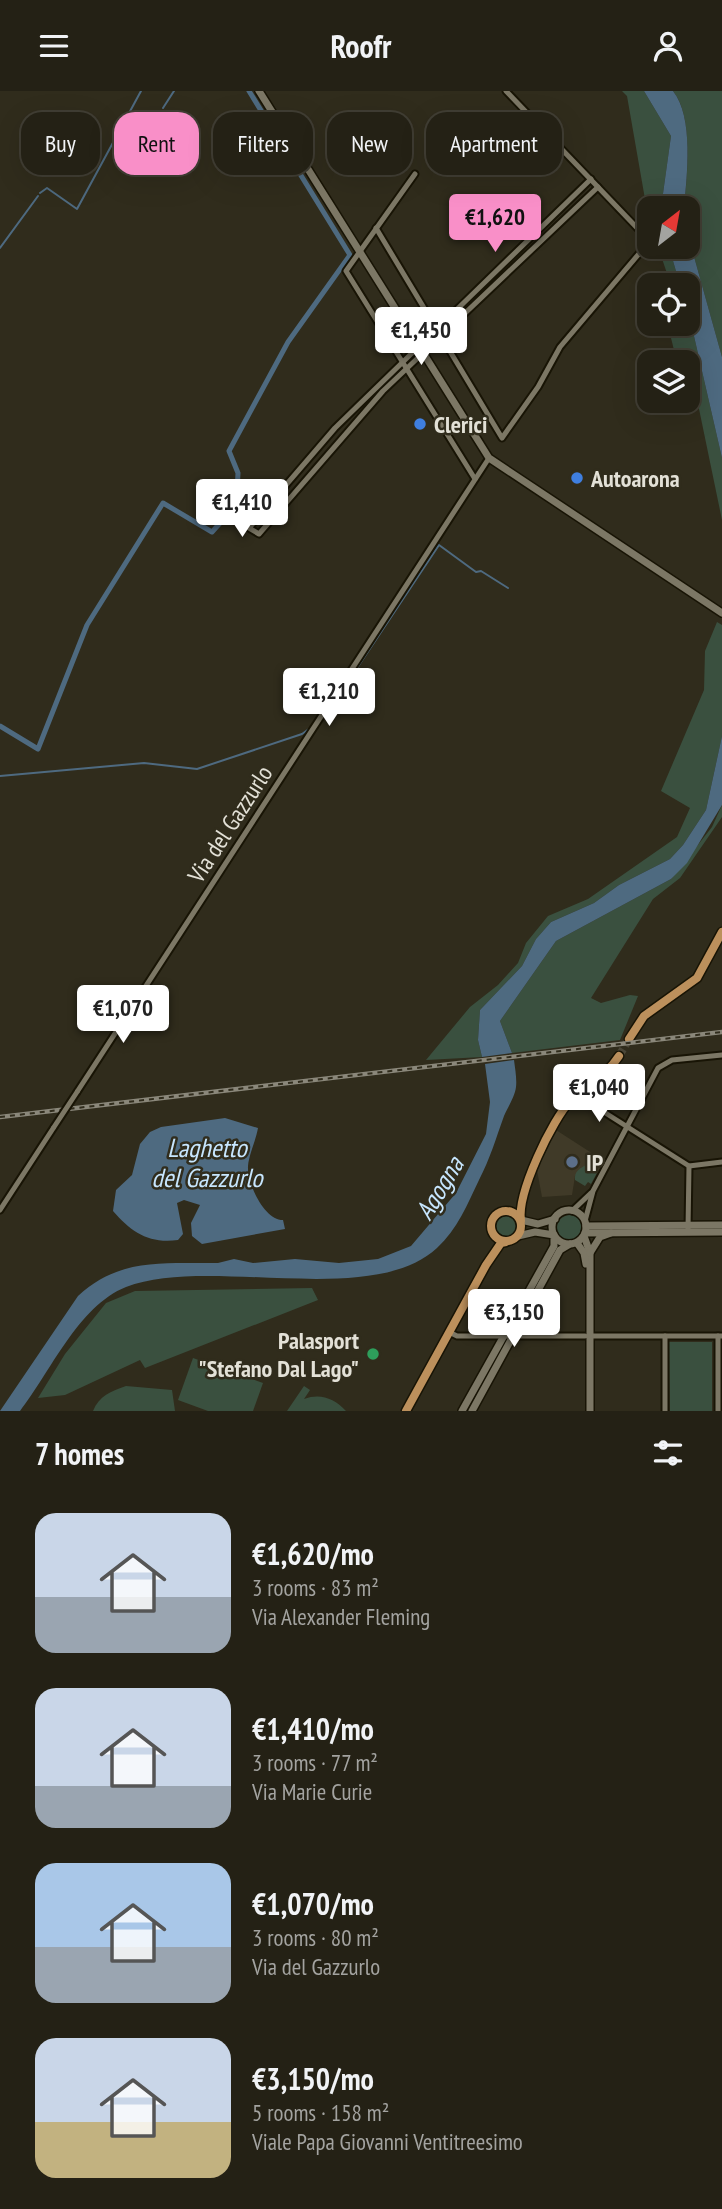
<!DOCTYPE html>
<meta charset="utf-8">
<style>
:root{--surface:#242115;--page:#2c291e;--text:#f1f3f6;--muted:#a3a3a0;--line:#413e34;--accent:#f98fc8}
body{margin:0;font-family:"PT Sans Narrow",sans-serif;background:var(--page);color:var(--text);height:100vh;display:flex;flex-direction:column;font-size:26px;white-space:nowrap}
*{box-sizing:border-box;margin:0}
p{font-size:23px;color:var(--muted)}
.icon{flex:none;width:38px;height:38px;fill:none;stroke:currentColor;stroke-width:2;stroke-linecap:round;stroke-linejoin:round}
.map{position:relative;height:1320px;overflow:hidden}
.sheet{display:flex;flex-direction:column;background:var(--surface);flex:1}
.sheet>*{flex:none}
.guide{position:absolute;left:21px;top:21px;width:681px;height:63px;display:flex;gap:14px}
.needle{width:46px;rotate:31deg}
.buttons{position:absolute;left:637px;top:105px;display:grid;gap:14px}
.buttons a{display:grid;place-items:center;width:63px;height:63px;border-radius:14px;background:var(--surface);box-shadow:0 7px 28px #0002,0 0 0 2px var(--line);font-size:35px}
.price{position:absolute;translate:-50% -60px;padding:0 16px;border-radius:7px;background:#fff;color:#222;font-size:23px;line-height:46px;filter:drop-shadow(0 2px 4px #0008)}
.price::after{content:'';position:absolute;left:50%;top:42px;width:21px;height:16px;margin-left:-10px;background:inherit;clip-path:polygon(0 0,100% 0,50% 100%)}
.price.selected{background:var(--accent);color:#111}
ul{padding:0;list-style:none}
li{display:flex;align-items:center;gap:21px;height:175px;padding:0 35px}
li span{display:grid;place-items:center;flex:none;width:196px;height:140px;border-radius:21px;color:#555}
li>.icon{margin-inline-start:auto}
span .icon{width:84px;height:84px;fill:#fffc;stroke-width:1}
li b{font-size:30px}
h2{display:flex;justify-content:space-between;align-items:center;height:84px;padding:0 35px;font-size:30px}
.chip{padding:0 24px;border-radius:21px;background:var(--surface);box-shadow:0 7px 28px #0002,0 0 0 2px var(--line);font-size:24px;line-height:63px}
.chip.selected{background:var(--accent);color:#111}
header{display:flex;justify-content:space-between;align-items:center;height:91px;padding:0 35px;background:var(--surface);font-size:32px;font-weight:600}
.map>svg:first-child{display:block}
.commercial{fill:#403a28}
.green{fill:#3a503f}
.water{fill:#4e6a80}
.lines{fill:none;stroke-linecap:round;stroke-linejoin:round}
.stream{stroke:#4e6a80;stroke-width:2}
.canal{stroke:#4e6a80;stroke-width:5}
.primary-tunnel{stroke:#4b4738;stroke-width:8;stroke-dasharray:8 4;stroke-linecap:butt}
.street-casing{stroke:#181405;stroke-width:9}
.secondary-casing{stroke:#181405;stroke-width:10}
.primary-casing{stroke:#181405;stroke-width:11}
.street{stroke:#7c7765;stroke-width:5}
.secondary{stroke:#7c7765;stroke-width:7}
.primary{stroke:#bc905c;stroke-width:8}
.rail-casing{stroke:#8a877a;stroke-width:4.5}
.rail{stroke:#302c1c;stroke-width:2;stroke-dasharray:5;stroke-linecap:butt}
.street-bridge-casing{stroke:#181405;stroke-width:9;stroke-linecap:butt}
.street-bridge{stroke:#7c7765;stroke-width:5}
.shop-dot{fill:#3f7fe0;stroke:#302c1c;stroke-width:2.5}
.service-dot{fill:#5c6f8a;stroke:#302c1c;stroke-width:2.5}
.leisure-dot{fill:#2e9e5b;stroke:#302c1c;stroke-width:2.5}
.labels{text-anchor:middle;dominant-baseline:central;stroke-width:5;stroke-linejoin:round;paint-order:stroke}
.poi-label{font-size:24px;font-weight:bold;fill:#e3e1d7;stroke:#302c1c;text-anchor:start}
.street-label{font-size:24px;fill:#e3e1d7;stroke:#302c1c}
.water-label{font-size:26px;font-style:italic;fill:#c7e6fe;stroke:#302c1c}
</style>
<header><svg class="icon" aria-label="menu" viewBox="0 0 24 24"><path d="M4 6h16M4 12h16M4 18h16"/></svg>Roofr<svg class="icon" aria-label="person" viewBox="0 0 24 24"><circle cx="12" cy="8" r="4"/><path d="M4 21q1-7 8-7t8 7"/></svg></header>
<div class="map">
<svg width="722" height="1320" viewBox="0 0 722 1320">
<rect width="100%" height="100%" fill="#302c1c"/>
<!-- commercial -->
<path class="commercial" d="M556 1039 604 1070 598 1080 588 1073 575 1085 572 1104 542 1106 537 1079Z"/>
<!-- green -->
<g class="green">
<path d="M622 0H644L671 45 661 117H649V131L627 5Z"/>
<path d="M673 0H722V266L688 144V117H684C687 85 694 26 673 0Z"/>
<path d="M658 156H669L680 194H671Z"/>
<path d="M688 219 722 367V429L698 313 689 314 688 309V271H677L670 243 688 233Z"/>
<path d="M717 531 722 534V645L706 719 683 754 670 768 619 794 594 812 551 831 536 848 522 875 480 919 478 949 482 966 426 969 470 916 498 894 518 872 526 852 548 825 588 808 677 746 690 717 661 700 704 599 705 560Z"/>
<path d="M722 714V726L680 787 653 808 591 907 601 912 630 904 638 905 620 949 512 962 500 930 556 850 671 788 712 736Z"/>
<path d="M588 1073 598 1080 591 1093 588 1091 585 1095 575 1089C574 1080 580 1077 588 1073Z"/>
<circle cx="507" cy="1134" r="12"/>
<circle cx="570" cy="1137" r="13"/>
<path d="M312 1197 318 1209 145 1277 140 1269 65 1304 38 1307 65 1263 106 1212 135 1200Z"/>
<path d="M669 1251H712V1320H670Z"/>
<path d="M193 1267 263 1292 253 1320H208L178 1309Z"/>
<path d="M126 1295 172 1299 175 1320H93C99 1305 111 1300 126 1295Z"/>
<path d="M304 1295 310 1299 304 1308C320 1302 334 1307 346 1320H287Z"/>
</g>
<!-- water -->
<g class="water">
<path d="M644 0H673C694 26 687 85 684 117H661L671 45Z"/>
<path d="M688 144 722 266V367L688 219V194H680L669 156H688Z"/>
<path d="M722 645V714L687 772 671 788 556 850 500 930 512 962 482 966 478 949 480 919 522 875 536 848 551 831 594 812 619 794 670 768 683 754 706 719Z"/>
<path d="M514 969C515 977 517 988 516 996 515 1005 508 1016 504 1025 496 1047 490 1068 479 1089 468 1112 457 1139 437 1157 371 1218 207 1164 126 1196 78 1215 50 1282 20 1320H0L78 1205C120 1166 164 1173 218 1172L234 1168 253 1172 295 1168 339 1172 378 1168 411 1155 456 1102 486 1043 490 1011 485 973Z"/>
<path d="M225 1027 258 1037C256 1049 249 1063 248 1075 247 1092 264 1129 283 1129L285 1138 202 1153 192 1145 191 1132 200 1114 184 1109 177 1112 183 1143 178 1149C149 1153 131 1141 113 1120L116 1099 132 1084 140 1053 150 1041 161 1036Z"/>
</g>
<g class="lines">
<!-- stream -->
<g class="stream">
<path d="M163 17 174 0"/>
<path d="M40 102 47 97 77 118 141 0"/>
<path d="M0 157 38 105"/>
<path d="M315 640 439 454 476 481 481 480 508 497"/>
<path d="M0 685 144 672 197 678 302 643 309 638"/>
</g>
<!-- canal -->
<path class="canal" d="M0 635 38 658 87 534 163 412 212 441 231 420 237 401 238 382 229 360 288 251 350 164 249 0"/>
<!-- primary-tunnel -->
<path class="primary-tunnel" d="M619 965 629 948"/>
<!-- street casing -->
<g class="street-casing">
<g id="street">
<path d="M415 83 346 180 475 388"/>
<path d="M591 88 335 337 249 437 259 443 383 300 598 96"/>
<path d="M376 137 502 347 538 296 560 256 643 158 641 141 506 0"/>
<path d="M77 1001 489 367"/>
<path d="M585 1009 689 1075 722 1071"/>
<path d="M0 1119 54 1036"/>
<path d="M572 1120 591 1102"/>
<path d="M585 1130 593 1100 658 977 672 969 722 964"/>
<path d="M688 1138 689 1075"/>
<path d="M449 1241 457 1245H585"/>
<path d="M590 1245H722"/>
<path d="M665 1245V1320"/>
<path d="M718 1320V1245"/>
</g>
</g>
<!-- secondary casing -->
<g class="secondary-casing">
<g id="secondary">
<path d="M259 0 489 367 722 522"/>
<circle cx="569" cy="1136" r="17"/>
<path d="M521 1129 538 1133 555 1128"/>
<path d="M586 1135 722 1134"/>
<path d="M585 1142 722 1141"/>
<path d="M584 1145 590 1162V1320"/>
<path d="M577 1152 584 1162 586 1173"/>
<path d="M590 1162 600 1146 611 1142"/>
<path d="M462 1320 554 1155V1144L535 1141 518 1145"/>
<path d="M472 1320 560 1159 570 1153"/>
</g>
</g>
<!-- primary casing -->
<g class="primary-casing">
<g id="primary">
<path d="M629 948 644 925 697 887 722 841"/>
<circle cx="506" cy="1135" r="15"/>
<path d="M521 1129C517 1102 552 1029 571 1009 587 992 605 987 619 965"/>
<path d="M406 1320 486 1174 501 1152 506 1151"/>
</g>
</g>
<!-- street -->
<use href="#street" class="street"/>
<!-- secondary -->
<use href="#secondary" class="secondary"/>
<!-- primary -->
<use href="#primary" class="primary"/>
<!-- rail casing -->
<g class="rail-casing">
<path id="rail" d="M0 1026 722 941"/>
</g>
<!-- rail -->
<use href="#rail" class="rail"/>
<!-- street-bridge casing -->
<g class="street-bridge-casing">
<path id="street-bridge" d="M54 1036 77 1001"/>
</g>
<!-- street-bridge -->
<use href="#street-bridge" class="street-bridge"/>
</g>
<!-- markers -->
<g class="shop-dot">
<circle cx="420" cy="333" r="7"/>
<circle cx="577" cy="387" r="7"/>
</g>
<circle class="service-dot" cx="572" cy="1071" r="7"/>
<circle class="leisure-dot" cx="373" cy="1263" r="7"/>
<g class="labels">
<!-- poi labels -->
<g class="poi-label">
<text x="434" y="333">Clerici</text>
<text x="591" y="387">Autoarona</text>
<text x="586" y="1071">IP</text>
<text x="359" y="1249" text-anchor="end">Palasport<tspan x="359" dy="28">"Stefano Dal Lago"</tspan></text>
</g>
<!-- street labels -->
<g class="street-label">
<text transform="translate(230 733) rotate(-57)">Via del Gazzurlo</text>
</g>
<!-- water labels -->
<g class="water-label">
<text x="207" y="1056">Laghetto<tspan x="207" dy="30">del Gazzurlo</tspan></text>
<text transform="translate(439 1097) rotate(-59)">Agogna</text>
</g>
</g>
</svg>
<div class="buttons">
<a><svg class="needle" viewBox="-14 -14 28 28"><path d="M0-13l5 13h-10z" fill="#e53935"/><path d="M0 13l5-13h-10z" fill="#a3a3a0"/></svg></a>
<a><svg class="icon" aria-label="locate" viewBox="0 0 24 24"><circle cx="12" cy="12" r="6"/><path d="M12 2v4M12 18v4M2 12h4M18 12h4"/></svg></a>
<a><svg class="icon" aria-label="layers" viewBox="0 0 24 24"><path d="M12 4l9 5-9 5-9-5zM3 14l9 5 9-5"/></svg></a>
</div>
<b class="price selected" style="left:495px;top:163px">€1,620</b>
<b class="price" style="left:421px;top:276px">€1,450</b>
<b class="price" style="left:242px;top:448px">€1,410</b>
<b class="price" style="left:329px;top:637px">€1,210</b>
<b class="price" style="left:123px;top:954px">€1,070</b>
<b class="price" style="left:599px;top:1033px">€1,040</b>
<b class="price" style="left:514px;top:1258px">€3,150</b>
<div class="guide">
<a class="chip">Buy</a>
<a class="chip selected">Rent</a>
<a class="chip">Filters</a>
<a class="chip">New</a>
<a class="chip">Apartment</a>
</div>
</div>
<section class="sheet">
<h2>7 homes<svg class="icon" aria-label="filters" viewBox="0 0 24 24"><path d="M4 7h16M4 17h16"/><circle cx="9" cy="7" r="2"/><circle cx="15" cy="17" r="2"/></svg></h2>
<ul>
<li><span style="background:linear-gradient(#c9d6e8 60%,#9aa5b1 0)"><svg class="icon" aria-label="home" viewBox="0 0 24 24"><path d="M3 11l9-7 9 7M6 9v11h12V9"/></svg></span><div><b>€1,620/mo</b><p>3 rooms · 83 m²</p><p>Via Alexander Fleming</p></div></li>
<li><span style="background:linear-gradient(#c9d6e8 70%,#9aa5b1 0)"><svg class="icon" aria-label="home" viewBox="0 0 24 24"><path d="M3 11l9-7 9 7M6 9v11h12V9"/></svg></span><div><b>€1,410/mo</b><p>3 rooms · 77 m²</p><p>Via Marie Curie</p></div></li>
<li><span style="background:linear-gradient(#a9c7e8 60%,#9aa5b1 0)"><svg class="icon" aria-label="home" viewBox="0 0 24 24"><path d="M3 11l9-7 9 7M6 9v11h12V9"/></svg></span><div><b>€1,070/mo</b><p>3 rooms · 80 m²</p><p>Via del Gazzurlo</p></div></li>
<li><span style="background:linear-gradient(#c9d6e8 60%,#c2b280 0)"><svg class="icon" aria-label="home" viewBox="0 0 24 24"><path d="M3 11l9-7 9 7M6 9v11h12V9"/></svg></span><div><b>€3,150/mo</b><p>5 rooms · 158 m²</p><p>Viale Papa Giovanni Ventitreesimo</p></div></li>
</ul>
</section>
